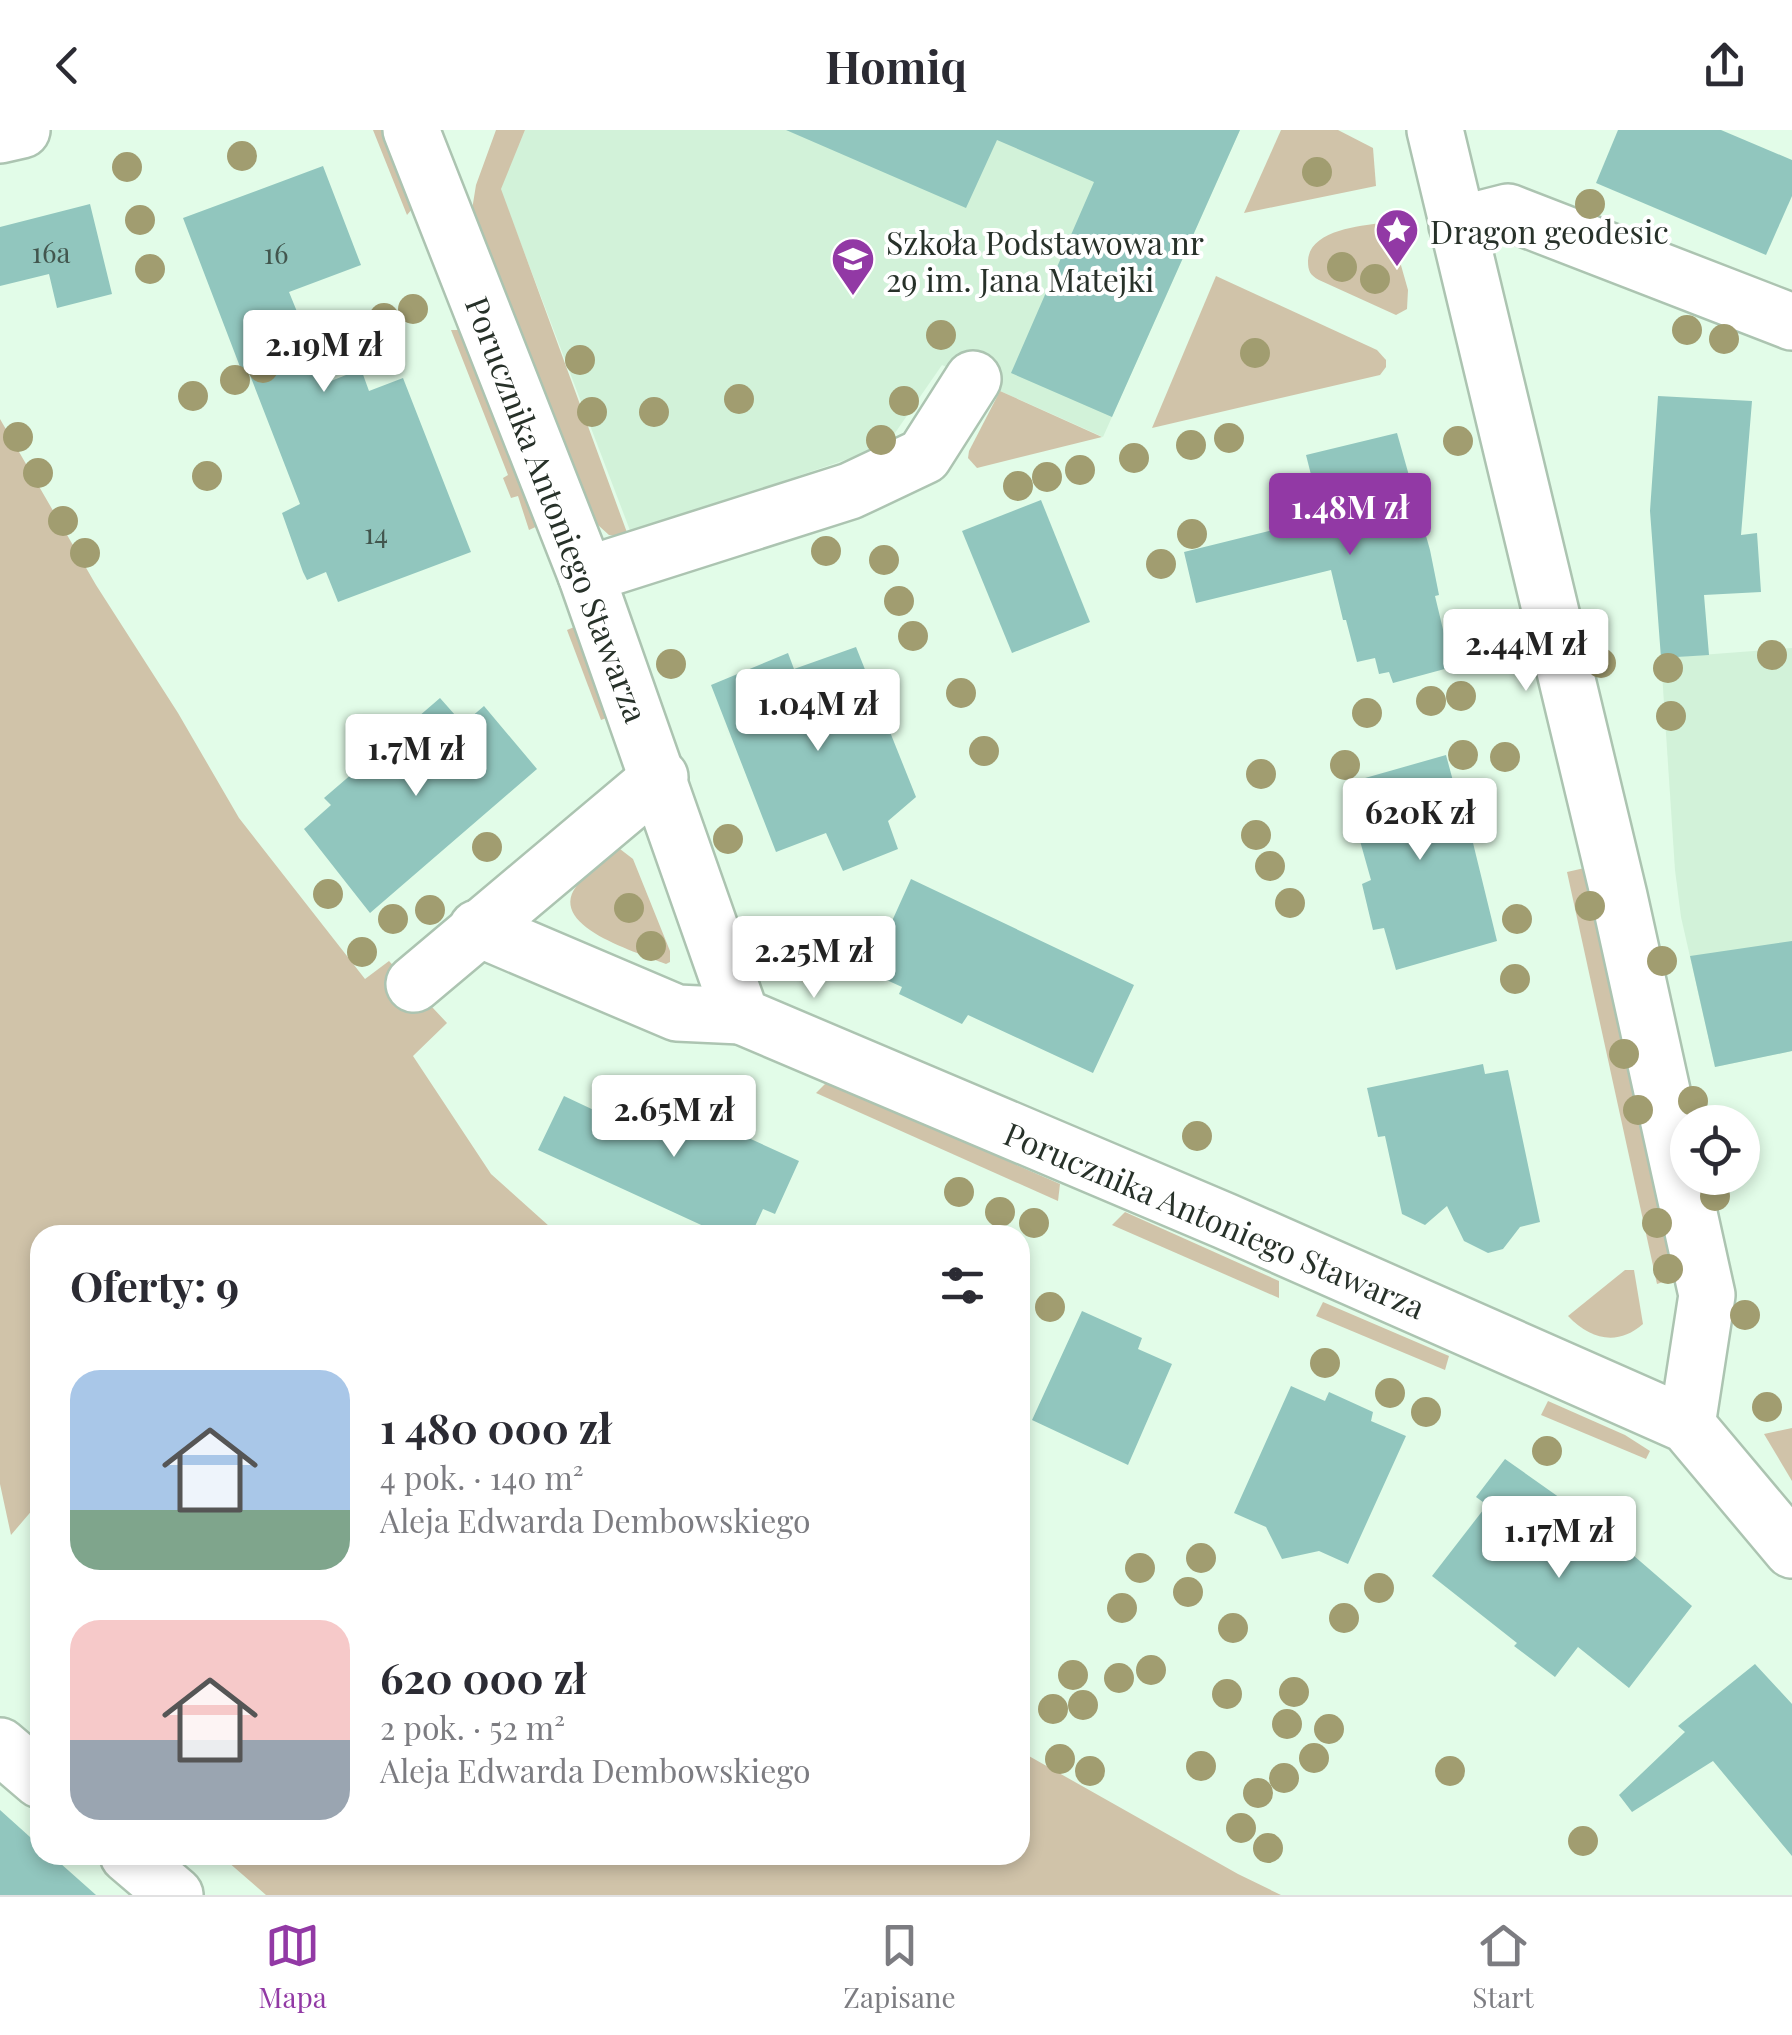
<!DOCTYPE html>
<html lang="pl">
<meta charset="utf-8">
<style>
:root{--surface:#fff;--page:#f2f2f3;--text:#2b2b33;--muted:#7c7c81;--line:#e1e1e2;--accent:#9239a5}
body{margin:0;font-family:"Playfair Display",serif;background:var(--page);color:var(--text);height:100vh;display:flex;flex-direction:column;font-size:38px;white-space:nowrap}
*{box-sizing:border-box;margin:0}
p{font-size:32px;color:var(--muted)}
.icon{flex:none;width:55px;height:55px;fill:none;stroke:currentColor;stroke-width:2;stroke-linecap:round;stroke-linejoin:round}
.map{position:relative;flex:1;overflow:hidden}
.side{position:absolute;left:30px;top:1095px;width:1000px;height:640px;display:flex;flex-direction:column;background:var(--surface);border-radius:30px;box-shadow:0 5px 15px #0003}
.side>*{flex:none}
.controls{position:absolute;left:1670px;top:975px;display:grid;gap:20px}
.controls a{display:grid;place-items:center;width:90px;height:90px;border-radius:50%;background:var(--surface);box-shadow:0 5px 15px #0003;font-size:50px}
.price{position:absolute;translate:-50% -85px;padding:0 22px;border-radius:10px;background:#fff;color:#222;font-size:32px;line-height:65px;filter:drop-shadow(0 2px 5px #0008)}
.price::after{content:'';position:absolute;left:50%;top:60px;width:30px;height:22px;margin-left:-15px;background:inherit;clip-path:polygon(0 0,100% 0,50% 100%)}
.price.selected{background:var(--accent);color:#fff}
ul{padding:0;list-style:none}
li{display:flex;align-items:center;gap:30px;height:250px;padding:0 40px}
li span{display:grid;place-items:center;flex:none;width:280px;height:200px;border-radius:30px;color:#555}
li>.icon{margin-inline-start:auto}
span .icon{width:120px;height:120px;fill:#fffc;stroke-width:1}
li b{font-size:42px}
h2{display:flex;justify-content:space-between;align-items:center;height:120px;padding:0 40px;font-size:42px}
header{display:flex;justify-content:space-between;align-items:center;height:130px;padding:0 40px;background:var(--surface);font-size:45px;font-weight:700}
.tab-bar{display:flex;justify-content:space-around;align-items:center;height:140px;border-top:2px solid var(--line);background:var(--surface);font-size:28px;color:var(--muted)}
.tab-bar a{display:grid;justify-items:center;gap:5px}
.tab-bar .selected{color:var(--accent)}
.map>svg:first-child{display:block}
.built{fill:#d2f2d9}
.green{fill:#d0c3a9}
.building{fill:#91c6be}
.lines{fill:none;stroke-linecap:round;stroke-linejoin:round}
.minor-casing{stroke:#acc4b1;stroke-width:60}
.minor{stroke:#fff;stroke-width:55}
.tree{fill:#a19d70}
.labels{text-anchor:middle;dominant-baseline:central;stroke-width:8;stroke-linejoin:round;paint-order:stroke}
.number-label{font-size:28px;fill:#42564e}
.poi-label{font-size:32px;fill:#273129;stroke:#fff;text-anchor:start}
.street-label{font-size:32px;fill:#273129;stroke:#fff}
</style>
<header><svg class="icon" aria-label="back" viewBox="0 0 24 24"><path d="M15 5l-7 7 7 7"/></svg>Homiq<svg class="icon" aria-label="share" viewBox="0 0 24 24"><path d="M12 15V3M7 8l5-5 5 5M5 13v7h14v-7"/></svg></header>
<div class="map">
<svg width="1792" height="1765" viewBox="0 0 1792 1765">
<rect width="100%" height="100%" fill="#e2fce8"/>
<!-- built -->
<g class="built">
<path d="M525 0H1240L1103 307 942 235 886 316 631 403 500 59Z"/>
<path d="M1792 518V921L1715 937 1681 787 1675 740 1661 528Z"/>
</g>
<!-- green -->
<g class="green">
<path d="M373 0H388L417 73 407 85Z"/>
<path d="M496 0H525L501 59 629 408 609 405 588 386 471 86 476 55Z"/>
<path d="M1281 0H1338L1373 18 1376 56 1244 83Z"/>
<path d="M1381 93 1391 100 1408 160 1407 179 1396 185 1319 150C1310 145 1308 141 1308 131 1309 101 1358 96 1381 93Z"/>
<path d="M1216 146 1377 220 1386 230V237L1380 245 1152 298Z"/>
<path d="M451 200H466L542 394 529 400 518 366 511 368 503 348 508 345Z"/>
<path d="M1000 261 1102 307 977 338 968 328 969 321Z"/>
<path d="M0 289 96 455 178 583 239 688 365 849 389 831 447 893 413 926 491 1044 559 1105H40V1371L11 1405 0 1354Z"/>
<path d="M579 495 614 585 601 590 567 500Z"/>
<path d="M620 719 633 729 670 821V832L666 834C635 821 534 793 584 748 595 738 606 725 620 719Z"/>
<path d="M1589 737 1681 1146 1657 1154 1567 742Z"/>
<path d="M827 952 1060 1054 1058 1071 816 963Z"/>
<path d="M1125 1082 1279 1151V1168L1112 1095Z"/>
<path d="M1625 1140H1634L1643 1194C1618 1216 1591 1210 1568 1186Z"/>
<path d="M1323 1172 1449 1226 1445 1240 1316 1186Z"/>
<path d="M1548 1271 1625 1305 1650 1321 1646 1329 1541 1285Z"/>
<path d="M1792 1298V1351L1764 1304Z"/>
<path d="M1020 1621 1238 1744 1281 1765H266L220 1725H1020Z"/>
</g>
<!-- building -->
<g class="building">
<path d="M786 0H1240L1112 287 1011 243 1094 52 997 10 966 78Z"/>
<path d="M1618 0H1721L1792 30V66L1766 125 1596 53Z"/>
<path d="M323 36 361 135 289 162 326 253 361 239 369 261 403 248 471 422 338 472 326 442 307 450 303 442 282 383 300 374 248 240 242 242 183 88Z"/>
<path d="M90 74 112 164 57 178 49 144 0 156V97Z"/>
<path d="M1658 266 1752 271 1741 405 1757 403 1761 462 1704 465 1709 525 1661 528 1650 381Z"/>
<path d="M1397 303 1430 420 1439 465 1435 466 1452 537 1393 553 1389 542 1379 544 1375 528 1357 532 1346 490H1343L1331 440 1196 473 1184 422 1322 388 1306 325Z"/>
<path d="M1041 370 1090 492 1012 523 962 401Z"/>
<path d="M856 517 916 667 888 691 898 719 843 741 826 703 776 722 711 555 788 523 794 539Z"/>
<path d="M440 568 463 594 484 576 537 639 370 783 304 699 331 675 324 668Z"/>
<path d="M1446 625 1459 673 1463 672 1497 811 1396 840 1384 798 1373 800 1362 754 1371 750 1344 654Z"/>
<path d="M911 749 1134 855 1093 943 968 885 962 894 899 864 902 857 869 842Z"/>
<path d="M1792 811V921L1715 937 1690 826Z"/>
<path d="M1483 934 1485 944 1508 940 1540 1092 1520 1097 1503 1119 1488 1123 1464 1111 1447 1076 1425 1095 1402 1084 1385 1006 1378 1007 1367 958Z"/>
<path d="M632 955 799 1031 775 1084 763 1079 751 1105H723L538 1020 564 966 615 990Z"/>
<path d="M1082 1181 1142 1208 1138 1219 1172 1234 1128 1335 1032 1290Z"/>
<path d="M1291 1256 1325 1271 1329 1262 1373 1282 1371 1291 1406 1306 1348 1434 1319 1421 1282 1429 1266 1397 1234 1383Z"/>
<path d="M1505 1329 1597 1394 1692 1476 1629 1558 1578 1517 1555 1547 1514 1516 1517 1513 1432 1446 1487 1375 1476 1367Z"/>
<path d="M1755 1534 1792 1574V1726L1713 1631 1632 1682 1619 1665 1685 1602 1678 1596Z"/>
<path d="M0 1680 40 1716V1725H51L96 1765H0Z"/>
</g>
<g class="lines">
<!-- minor casing -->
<g class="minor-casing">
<g id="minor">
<path d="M411 0 586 445 741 886 1225 1091 1687 1295 1792 1420"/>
<path d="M1435 0 1619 766 1707 1165 1687 1295"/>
<path d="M0 5 22 0"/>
<path d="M1457 95 1508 82 1792 192"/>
<path d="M586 445 850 361 924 326 973 249"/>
<path d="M477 798 677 883 741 886"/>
<path d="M414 854 660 647"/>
<path d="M0 1616 40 1650"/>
<path d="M128 1725 175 1765"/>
</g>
</g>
<!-- minor -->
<use href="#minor" class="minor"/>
</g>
<!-- trees -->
<g class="tree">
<circle cx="242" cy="26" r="15"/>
<circle cx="127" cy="37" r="15"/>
<circle cx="1317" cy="42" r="15"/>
<circle cx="1590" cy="74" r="15"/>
<circle cx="140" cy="90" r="15"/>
<circle cx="1342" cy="137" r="15"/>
<circle cx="150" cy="139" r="15"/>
<circle cx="1375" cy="149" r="15"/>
<circle cx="413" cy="179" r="15"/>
<circle cx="384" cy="188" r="15"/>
<circle cx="1687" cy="200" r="15"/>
<circle cx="941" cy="205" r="15"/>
<circle cx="334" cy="209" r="15"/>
<circle cx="1724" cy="209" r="15"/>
<circle cx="368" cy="220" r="15"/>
<circle cx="1255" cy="223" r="15"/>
<circle cx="295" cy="226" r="15"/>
<circle cx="580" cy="230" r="15"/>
<circle cx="263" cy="238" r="15"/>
<circle cx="235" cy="250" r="15"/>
<circle cx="193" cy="266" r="15"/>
<circle cx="739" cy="269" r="15"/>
<circle cx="904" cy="271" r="15"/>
<circle cx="592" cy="282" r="15"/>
<circle cx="654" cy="282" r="15"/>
<circle cx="18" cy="307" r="15"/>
<circle cx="1229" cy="308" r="15"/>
<circle cx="881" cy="310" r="15"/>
<circle cx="1458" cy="311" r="15"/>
<circle cx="1191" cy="315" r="15"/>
<circle cx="1134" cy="328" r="15"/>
<circle cx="1080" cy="340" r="15"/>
<circle cx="38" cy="343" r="15"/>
<circle cx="207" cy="346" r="15"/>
<circle cx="1047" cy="347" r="15"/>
<circle cx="1018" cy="356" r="15"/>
<circle cx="63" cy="391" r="15"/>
<circle cx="1192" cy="404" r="15"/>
<circle cx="826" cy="421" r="15"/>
<circle cx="85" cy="423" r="15"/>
<circle cx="884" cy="430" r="15"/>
<circle cx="1161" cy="434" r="15"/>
<circle cx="899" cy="471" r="15"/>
<circle cx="913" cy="506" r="15"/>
<circle cx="1772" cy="525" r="15"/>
<circle cx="1601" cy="533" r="15"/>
<circle cx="671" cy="534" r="15"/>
<circle cx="1668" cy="538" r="15"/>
<circle cx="961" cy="563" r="15"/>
<circle cx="1461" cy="566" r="15"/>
<circle cx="1431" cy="571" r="15"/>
<circle cx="1367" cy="583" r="15"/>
<circle cx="1671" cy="586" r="15"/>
<circle cx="984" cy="621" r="15"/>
<circle cx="1463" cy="625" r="15"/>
<circle cx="1505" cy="627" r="15"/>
<circle cx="1345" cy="635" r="15"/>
<circle cx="1261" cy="644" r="15"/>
<circle cx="1256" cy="705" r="15"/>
<circle cx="728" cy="709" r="15"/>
<circle cx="487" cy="717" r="15"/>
<circle cx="1270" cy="736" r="15"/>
<circle cx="328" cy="764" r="15"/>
<circle cx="1290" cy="773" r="15"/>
<circle cx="1590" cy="776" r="15"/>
<circle cx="629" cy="778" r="15"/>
<circle cx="430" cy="780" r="15"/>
<circle cx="393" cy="789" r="15"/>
<circle cx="1517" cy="789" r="15"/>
<circle cx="651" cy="816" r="15"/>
<circle cx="362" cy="822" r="15"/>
<circle cx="1662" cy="831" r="15"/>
<circle cx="813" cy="841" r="15"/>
<circle cx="1515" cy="849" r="15"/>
<circle cx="1624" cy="924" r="15"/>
<circle cx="1693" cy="971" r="15"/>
<circle cx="1638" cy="980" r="15"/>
<circle cx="1197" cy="1006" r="15"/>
<circle cx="959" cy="1062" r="15"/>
<circle cx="1715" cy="1066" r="15"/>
<circle cx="1000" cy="1082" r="15"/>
<circle cx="1034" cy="1093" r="15"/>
<circle cx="1657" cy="1093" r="15"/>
<circle cx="1668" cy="1139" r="15"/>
<circle cx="1050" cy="1177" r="15"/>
<circle cx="1745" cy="1185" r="15"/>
<circle cx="1325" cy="1233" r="15"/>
<circle cx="1390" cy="1263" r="15"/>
<circle cx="1767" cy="1277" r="15"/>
<circle cx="1426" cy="1282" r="15"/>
<circle cx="1547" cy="1321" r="15"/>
<circle cx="1201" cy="1428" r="15"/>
<circle cx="1140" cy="1438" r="15"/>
<circle cx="1379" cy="1458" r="15"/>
<circle cx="1188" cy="1462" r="15"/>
<circle cx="1122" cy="1478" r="15"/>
<circle cx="1344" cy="1488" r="15"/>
<circle cx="1233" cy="1498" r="15"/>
<circle cx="1151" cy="1540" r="15"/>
<circle cx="1073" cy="1545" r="15"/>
<circle cx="1119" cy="1548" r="15"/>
<circle cx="1294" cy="1562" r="15"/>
<circle cx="1227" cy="1564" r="15"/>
<circle cx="1083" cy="1575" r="15"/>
<circle cx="1053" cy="1579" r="15"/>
<circle cx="1287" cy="1594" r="15"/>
<circle cx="1329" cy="1599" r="15"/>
<circle cx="1314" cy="1628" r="15"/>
<circle cx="1060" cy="1629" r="15"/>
<circle cx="1201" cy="1636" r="15"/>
<circle cx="1090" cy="1641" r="15"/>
<circle cx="1450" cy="1641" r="15"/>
<circle cx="1284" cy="1648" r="15"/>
<circle cx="1258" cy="1663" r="15"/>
<circle cx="1241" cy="1698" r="15"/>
<circle cx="1583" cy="1711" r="15"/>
<circle cx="1268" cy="1718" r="15"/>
</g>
<!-- icons -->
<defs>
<g id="sight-pin" transform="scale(2.25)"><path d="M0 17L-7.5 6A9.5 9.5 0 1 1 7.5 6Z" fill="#9239a5" stroke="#fff"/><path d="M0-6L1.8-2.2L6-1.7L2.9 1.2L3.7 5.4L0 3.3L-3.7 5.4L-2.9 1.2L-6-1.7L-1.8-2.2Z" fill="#fff"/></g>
<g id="school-pin" transform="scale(2.25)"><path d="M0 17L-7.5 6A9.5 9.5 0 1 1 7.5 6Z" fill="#9239a5" stroke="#fff"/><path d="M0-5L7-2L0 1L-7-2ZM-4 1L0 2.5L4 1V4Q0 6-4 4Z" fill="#fff"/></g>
</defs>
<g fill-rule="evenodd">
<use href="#sight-pin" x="1397" y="100"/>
<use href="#school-pin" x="853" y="129"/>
</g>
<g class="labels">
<!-- number labels -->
<g class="number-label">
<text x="51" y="121">16a</text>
<text x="276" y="122">16</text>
<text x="376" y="402">14</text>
</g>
<!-- poi labels -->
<g class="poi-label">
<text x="1430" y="100">Dragon geodesic</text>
<text x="886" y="111">Szkoła Podstawowa nr<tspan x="886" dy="37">29 im. Jana Matejki</tspan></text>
</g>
<!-- street labels -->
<g class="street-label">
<text transform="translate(558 379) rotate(69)">Porucznika Antoniego Stawarza</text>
<text transform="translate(1215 1089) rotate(23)">Porucznika Antoniego Stawarza</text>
</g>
</g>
</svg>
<div class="controls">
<a><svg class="icon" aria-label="locate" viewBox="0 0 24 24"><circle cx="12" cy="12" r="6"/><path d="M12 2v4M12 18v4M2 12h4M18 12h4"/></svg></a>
</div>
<b class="price" style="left:324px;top:265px">2.19M zł</b>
<b class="price selected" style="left:1350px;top:428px">1.48M zł</b>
<b class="price" style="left:1526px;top:564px">2.44M zł</b>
<b class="price" style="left:818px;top:624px">1.04M zł</b>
<b class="price" style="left:416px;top:669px">1.7M zł</b>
<b class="price" style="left:1420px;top:733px">620K zł</b>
<b class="price" style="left:814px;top:871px">2.25M zł</b>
<b class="price" style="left:674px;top:1030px">2.65M zł</b>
<b class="price" style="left:1559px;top:1451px">1.17M zł</b>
<section class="side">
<h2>Oferty: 9<svg class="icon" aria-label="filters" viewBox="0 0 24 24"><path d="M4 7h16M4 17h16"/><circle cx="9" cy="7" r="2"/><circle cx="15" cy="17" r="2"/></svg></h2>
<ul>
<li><span style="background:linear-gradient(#a9c7e8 70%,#7fa58c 0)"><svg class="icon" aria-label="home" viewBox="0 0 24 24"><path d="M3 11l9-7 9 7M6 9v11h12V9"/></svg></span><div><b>1 480 000 zł</b><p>4 pok. · 140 m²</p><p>Aleja Edwarda Dembowskiego</p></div></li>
<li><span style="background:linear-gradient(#f6c9c9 60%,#9aa5b1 0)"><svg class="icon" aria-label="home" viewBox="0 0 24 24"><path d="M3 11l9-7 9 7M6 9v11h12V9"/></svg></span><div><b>620 000 zł</b><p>2 pok. · 52 m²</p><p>Aleja Edwarda Dembowskiego</p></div></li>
</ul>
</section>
</div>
<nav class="tab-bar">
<a class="selected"><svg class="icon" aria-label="map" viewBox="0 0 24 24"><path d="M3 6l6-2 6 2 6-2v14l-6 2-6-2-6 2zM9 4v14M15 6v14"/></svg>Mapa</a>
<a><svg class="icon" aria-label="saved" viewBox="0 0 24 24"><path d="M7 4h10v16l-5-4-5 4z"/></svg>Zapisane</a>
<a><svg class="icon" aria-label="home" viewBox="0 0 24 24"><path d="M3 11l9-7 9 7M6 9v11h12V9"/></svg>Start</a>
</nav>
